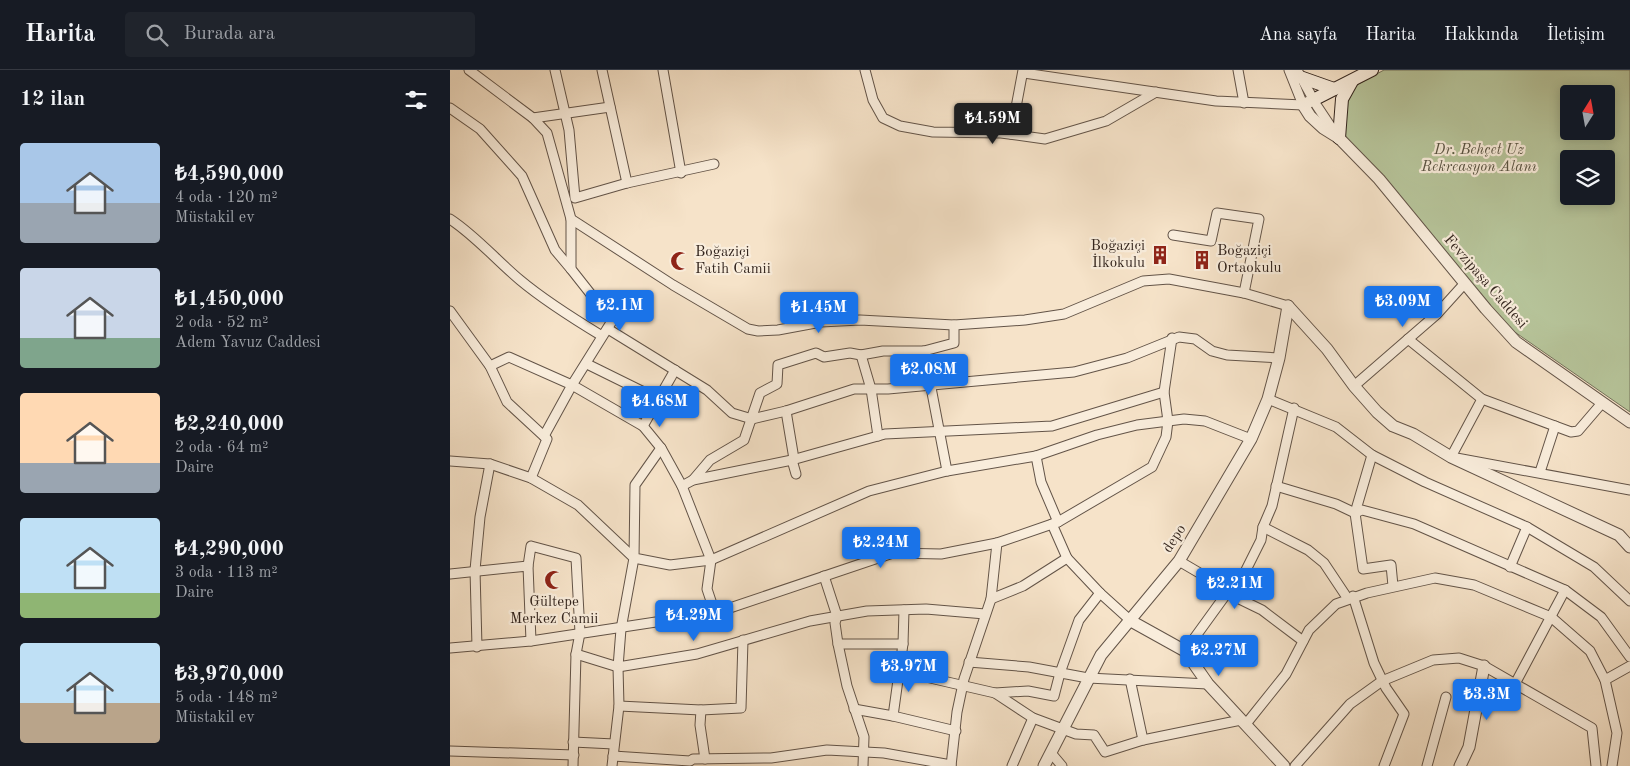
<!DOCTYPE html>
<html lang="tr">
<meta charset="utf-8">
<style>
:root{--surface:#171b24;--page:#20242c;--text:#f1f3f6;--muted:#9ea1a6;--line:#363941;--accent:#1a73e8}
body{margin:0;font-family:"Old Standard TT",serif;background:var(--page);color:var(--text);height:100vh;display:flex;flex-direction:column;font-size:19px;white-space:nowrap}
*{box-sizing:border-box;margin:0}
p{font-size:16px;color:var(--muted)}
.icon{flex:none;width:28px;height:28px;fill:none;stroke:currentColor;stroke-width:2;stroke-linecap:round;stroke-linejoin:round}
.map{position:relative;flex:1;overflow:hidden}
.details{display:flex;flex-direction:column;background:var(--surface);width:450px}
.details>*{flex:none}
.needle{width:32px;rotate:11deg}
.fabs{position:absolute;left:1110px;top:15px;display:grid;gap:10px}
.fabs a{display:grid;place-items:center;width:55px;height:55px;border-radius:5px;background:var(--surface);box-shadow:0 2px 12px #0003;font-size:25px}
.price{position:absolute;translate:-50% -42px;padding:0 11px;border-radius:5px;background:var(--accent);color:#fff;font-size:16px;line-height:32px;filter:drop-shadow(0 1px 2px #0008)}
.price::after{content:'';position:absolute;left:50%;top:30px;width:15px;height:11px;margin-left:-8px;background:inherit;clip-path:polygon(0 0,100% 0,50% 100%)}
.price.active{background:#222;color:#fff}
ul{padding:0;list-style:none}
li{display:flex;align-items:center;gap:15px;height:125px;padding:0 20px}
li span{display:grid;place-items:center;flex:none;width:140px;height:100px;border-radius:5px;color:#555}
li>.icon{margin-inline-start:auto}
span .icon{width:60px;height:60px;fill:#fffc;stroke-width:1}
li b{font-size:21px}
h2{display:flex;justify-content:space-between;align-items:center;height:60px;padding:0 20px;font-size:21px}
header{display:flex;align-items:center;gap:30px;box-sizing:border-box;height:70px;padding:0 25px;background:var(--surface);border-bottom:1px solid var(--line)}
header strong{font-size:24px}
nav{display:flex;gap:28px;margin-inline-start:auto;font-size:18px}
.search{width:350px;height:45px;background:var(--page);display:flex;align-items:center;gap:12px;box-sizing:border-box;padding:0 18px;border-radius:5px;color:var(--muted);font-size:19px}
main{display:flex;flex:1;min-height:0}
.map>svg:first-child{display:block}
.green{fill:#b7c59b;stroke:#74745c;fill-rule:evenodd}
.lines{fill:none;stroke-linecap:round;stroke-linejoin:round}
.minor-casing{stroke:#635448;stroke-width:11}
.tertiary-casing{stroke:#635448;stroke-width:13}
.secondary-casing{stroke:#32241d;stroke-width:14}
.minor{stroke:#f9eddc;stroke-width:9}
.tertiary{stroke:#f9eddc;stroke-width:11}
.secondary{stroke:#f9eddc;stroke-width:12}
.labels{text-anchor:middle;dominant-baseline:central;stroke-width:4.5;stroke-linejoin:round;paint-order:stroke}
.park-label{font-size:15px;font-style:italic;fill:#5a5443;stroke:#f9eddc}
.poi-label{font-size:15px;fill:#32241d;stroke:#f9eddc;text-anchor:start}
.street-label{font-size:15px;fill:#32241d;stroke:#f9eddc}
</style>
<header>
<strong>Harita</strong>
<div class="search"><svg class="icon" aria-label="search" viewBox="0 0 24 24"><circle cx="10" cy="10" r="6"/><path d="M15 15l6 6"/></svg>Burada ara</div>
<nav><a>Ana sayfa</a><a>Harita</a><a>Hakkında</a><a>İletişim</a></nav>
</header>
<main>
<section class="details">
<h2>12 ilan<svg class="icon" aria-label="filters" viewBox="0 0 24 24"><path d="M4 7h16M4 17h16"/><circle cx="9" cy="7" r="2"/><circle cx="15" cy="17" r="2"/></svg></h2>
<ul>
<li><span style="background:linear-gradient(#a9c7e8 60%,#9aa5b1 0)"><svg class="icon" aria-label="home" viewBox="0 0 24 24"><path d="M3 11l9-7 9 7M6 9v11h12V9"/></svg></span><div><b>₺4,590,000</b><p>4 oda · 120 m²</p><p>Müstakil ev</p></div></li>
<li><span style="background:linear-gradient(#c9d6e8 70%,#7fa58c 0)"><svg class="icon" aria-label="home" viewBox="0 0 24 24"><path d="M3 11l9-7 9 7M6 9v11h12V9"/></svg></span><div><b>₺1,450,000</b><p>2 oda · 52 m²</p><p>Adem Yavuz Caddesi</p></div></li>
<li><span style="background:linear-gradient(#ffd9b3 70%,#9aa5b1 0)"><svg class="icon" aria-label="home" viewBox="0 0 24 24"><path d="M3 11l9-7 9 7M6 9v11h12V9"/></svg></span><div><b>₺2,240,000</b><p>2 oda · 64 m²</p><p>Daire</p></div></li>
<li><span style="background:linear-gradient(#bfe0f5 75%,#8fb573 0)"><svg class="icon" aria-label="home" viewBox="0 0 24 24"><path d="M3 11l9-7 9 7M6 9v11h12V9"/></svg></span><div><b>₺4,290,000</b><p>3 oda · 113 m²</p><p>Daire</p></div></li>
<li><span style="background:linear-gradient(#bfe0f5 60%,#b9a48a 0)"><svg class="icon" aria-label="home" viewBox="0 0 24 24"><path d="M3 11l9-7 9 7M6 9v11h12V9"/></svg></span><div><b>₺3,970,000</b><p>5 oda · 148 m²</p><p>Müstakil ev</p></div></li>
</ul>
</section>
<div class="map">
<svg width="1180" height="696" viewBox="0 0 1180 696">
<rect width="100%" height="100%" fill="#f6e3c9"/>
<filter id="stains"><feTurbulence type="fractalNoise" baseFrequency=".004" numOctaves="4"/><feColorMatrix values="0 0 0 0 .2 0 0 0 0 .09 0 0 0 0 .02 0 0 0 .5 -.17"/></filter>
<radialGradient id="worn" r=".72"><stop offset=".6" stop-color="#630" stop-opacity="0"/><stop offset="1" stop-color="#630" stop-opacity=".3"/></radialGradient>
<!-- green -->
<path class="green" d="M934 0H1180V342L1059 258 895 71 892 27 903 17ZM1119 24H1156V61H1119ZM1119 89H1156V126H1119Z"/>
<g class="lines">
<!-- minor casing -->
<g class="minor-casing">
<g id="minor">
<path d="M19 0 83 48 97 63 121 149 223 215 298 259 308 261 328 260 371 252 410 250 504 255 575 250 614 244 693 211 719 209 794 223 838 236"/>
<path d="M105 0 119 60 125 128 177 113 264 94"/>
<path d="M152 0 177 113"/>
<path d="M213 0 231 103"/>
<path d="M415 0 423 30 433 48 450 56 483 62 551 63 595 69 656 51 706 22"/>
<path d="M788 0 794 33"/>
<path d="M839 0 853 35"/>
<path d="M847 0 867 36 887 66"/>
<path d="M574 3 766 31 853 35"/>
<path d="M0 38 30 59 72 106 105 180 121 199"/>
<path d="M83 48 160 37"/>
<path d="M561 64 573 0"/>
<path d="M0 149C26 166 46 190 70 210 95 231 124 249 152 266"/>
<path d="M723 165 761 171 767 143 809 149 794 223"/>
<path d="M0 241 40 296 57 332 97 369 81 408"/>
<path d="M158 259 257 320 282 343 302 349 336 341 404 319H438L624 302 677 288 729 267 745 269 762 281 777 285 829 288"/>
<path d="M958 269 1032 329 1121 362 1128 361 1152 333"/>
<path d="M474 281 497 401"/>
<path d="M411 285 421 319 428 366"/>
<path d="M137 294 208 329"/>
<path d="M40 296 59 287 122 315 193 356 211 378 232 416 261 490 257 519 265 543"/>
<path d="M904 316 987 244 1015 213"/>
<path d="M818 329 886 357 922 385 975 412 1077 457 1144 497 1180 531"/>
<path d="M1032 329 1001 387 1180 420"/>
<path d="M336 341 344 389"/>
<path d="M193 356 225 300"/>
<path d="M94 366 122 315 162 251 121 199V149"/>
<path d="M211 378 185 415 184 488 220 495 261 490 419 421 497 401 586 386 647 365 687 355 734 349 755 351 801 369"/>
<path d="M922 385 905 443 913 499 941 495 943 516"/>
<path d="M586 386 591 412 608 452"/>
<path d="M342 390 346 404"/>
<path d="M0 391 40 394 81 408 128 435 184 488 171 559 168 597 169 636 162 696"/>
<path d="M1090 402 1105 356"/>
<path d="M243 410 260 390 294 370 310 323 327 314 328 295 366 283 374 287 400 283 411 285 433 281H474L504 273V255"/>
<path d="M232 416 243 410 342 390 435 364 602 356 714 322"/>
<path d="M826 416 886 434 905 443 912 440 964 454 1115 520 1151 547 1180 587"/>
<path d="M602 454 617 488 650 523 681 551"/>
<path d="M813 457 858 480 874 493 898 529"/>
<path d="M729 491 775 518 777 523 812 540 853 571"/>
<path d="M78 496 81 476 126 488 130 563 126 584 168 597 247 584 360 551 417 541 476 539 535 544"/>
<path d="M1060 497 1077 457"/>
<path d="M0 504 78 496 81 571"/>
<path d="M374 506 387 546 385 553 388 574 397 616 414 667 413 696"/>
<path d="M903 526 924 593 936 618 954 644 934 696"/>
<path d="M541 529 573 516 617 488"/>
<path d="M388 574H453"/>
<path d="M27 577 25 500 30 447 40 394"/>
<path d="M0 578 81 571 265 543 443 483 491 484 547 473 608 452 702 397 716 367 718 351 714 322 722 268"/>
<path d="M735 581 777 523 792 508 811 470 813 457 822 436 844 338"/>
<path d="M519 592 579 597 638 608 758 614"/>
<path d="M450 601 545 623 578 621 604 626 610 603 629 550 650 523"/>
<path d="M680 609 693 670"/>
<path d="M1155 610 1167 663 1162 696"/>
<path d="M1066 612 1115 520"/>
<path d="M545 623 583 648 626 664 644 665 655 682 693 670 791 650"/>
<path d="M169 636 251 640 291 638 293 570"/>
<path d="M404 639 443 646 453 574 454 540"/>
<path d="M251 640 250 655 255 689"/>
<path d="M443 646 506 661"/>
<path d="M796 654 836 604 859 560 886 534 917 523 985 508 1024 515 1101 547 1140 581 1155 610 1180 596"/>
<path d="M123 672 164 674"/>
<path d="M0 681 124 685"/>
<path d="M601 683 612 696"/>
<path d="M163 686 240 691 243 689 321 688 377 680 434 683 501 695"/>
<path d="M123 696 126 584"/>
<path d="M501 696 507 642 514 609 541 529 547 473"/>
<path d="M562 696 583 648"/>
<path d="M845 696 900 634 932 611 983 590 1009 588 1034 596 1142 658 1146 696"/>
<path d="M977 696 996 627"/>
</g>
</g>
<!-- tertiary casing -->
<g class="tertiary-casing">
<g id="tertiary">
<path d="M863 30 853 35 860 46 873 58 889 68 929 109 1036 239 1066 272 1180 352"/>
<path d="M838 236 877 279 904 316 927 342 943 356 963 364 1001 387 1169 465 1180 477"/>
<path d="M681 551 735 581 758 614 834 696"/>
<path d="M594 696 651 585 729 491 801 369 818 329 829 288 838 236"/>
<path d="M1010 696 1019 677 1034 596"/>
</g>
</g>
<!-- secondary casing -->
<g class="secondary-casing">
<g id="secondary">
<path d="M850 7 884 19"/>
<path d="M863 30 922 0"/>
<path d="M889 68 892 29 902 11"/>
</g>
</g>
<!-- minor -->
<use href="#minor" class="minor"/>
<!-- tertiary -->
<use href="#tertiary" class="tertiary"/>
<!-- secondary -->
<use href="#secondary" class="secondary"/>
</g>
<!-- icons -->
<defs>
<g id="building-bare" transform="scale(1.5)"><path d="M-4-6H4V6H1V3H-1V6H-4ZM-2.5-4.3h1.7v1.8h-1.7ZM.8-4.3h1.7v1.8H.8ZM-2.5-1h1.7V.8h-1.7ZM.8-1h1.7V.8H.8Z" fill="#8f2418" stroke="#f9eddc" stroke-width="2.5" paint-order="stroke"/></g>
<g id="mosque-bare" transform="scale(1.5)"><path d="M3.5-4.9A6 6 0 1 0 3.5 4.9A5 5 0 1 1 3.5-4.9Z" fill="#8f2418" stroke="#f9eddc" stroke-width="2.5" paint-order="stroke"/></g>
</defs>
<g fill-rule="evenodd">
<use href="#building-bare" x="710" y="185"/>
<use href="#building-bare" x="752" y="190"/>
<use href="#mosque-bare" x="230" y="191"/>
<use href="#mosque-bare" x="104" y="510"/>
</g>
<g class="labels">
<!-- park labels -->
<g class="park-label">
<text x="1029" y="80">Dr. Behçet Uz<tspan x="1029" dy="17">Rekreasyon Alanı</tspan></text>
</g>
<!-- poi labels -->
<g class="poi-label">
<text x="695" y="176" text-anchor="end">Boğaziçi<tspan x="695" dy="17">İlkokulu</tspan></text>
<text x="767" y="181">Boğaziçi<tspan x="767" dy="17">Ortaokulu</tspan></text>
<text x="245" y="182">Boğaziçi<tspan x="245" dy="17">Fatih Camii</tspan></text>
<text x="104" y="532" text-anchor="middle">Gültepe<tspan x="104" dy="17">Merkez Camii</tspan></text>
</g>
<!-- street labels -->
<g class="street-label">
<text transform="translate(1035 212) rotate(49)">Fevzipaşa Caddesi</text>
<text transform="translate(725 469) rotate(-57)">depo</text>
</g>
</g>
<rect width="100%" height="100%" filter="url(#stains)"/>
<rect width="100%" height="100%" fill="url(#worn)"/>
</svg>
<div class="fabs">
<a><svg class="needle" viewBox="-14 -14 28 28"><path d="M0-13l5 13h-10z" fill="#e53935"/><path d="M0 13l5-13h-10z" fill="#9ea1a6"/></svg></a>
<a><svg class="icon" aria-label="layers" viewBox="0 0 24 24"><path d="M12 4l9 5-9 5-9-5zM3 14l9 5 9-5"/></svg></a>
</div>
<b class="price active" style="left:543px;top:75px">₺4.59M</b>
<b class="price" style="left:953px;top:258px">₺3.09M</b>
<b class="price" style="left:170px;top:262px">₺2.1M</b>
<b class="price" style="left:369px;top:264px">₺1.45M</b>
<b class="price" style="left:479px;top:326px">₺2.08M</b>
<b class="price" style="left:210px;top:358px">₺4.68M</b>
<b class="price" style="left:431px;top:499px">₺2.24M</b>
<b class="price" style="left:785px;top:540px">₺2.21M</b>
<b class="price" style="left:244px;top:572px">₺4.29M</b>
<b class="price" style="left:769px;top:607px">₺2.27M</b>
<b class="price" style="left:459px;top:623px">₺3.97M</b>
<b class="price" style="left:1037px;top:651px">₺3.3M</b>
</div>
</main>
